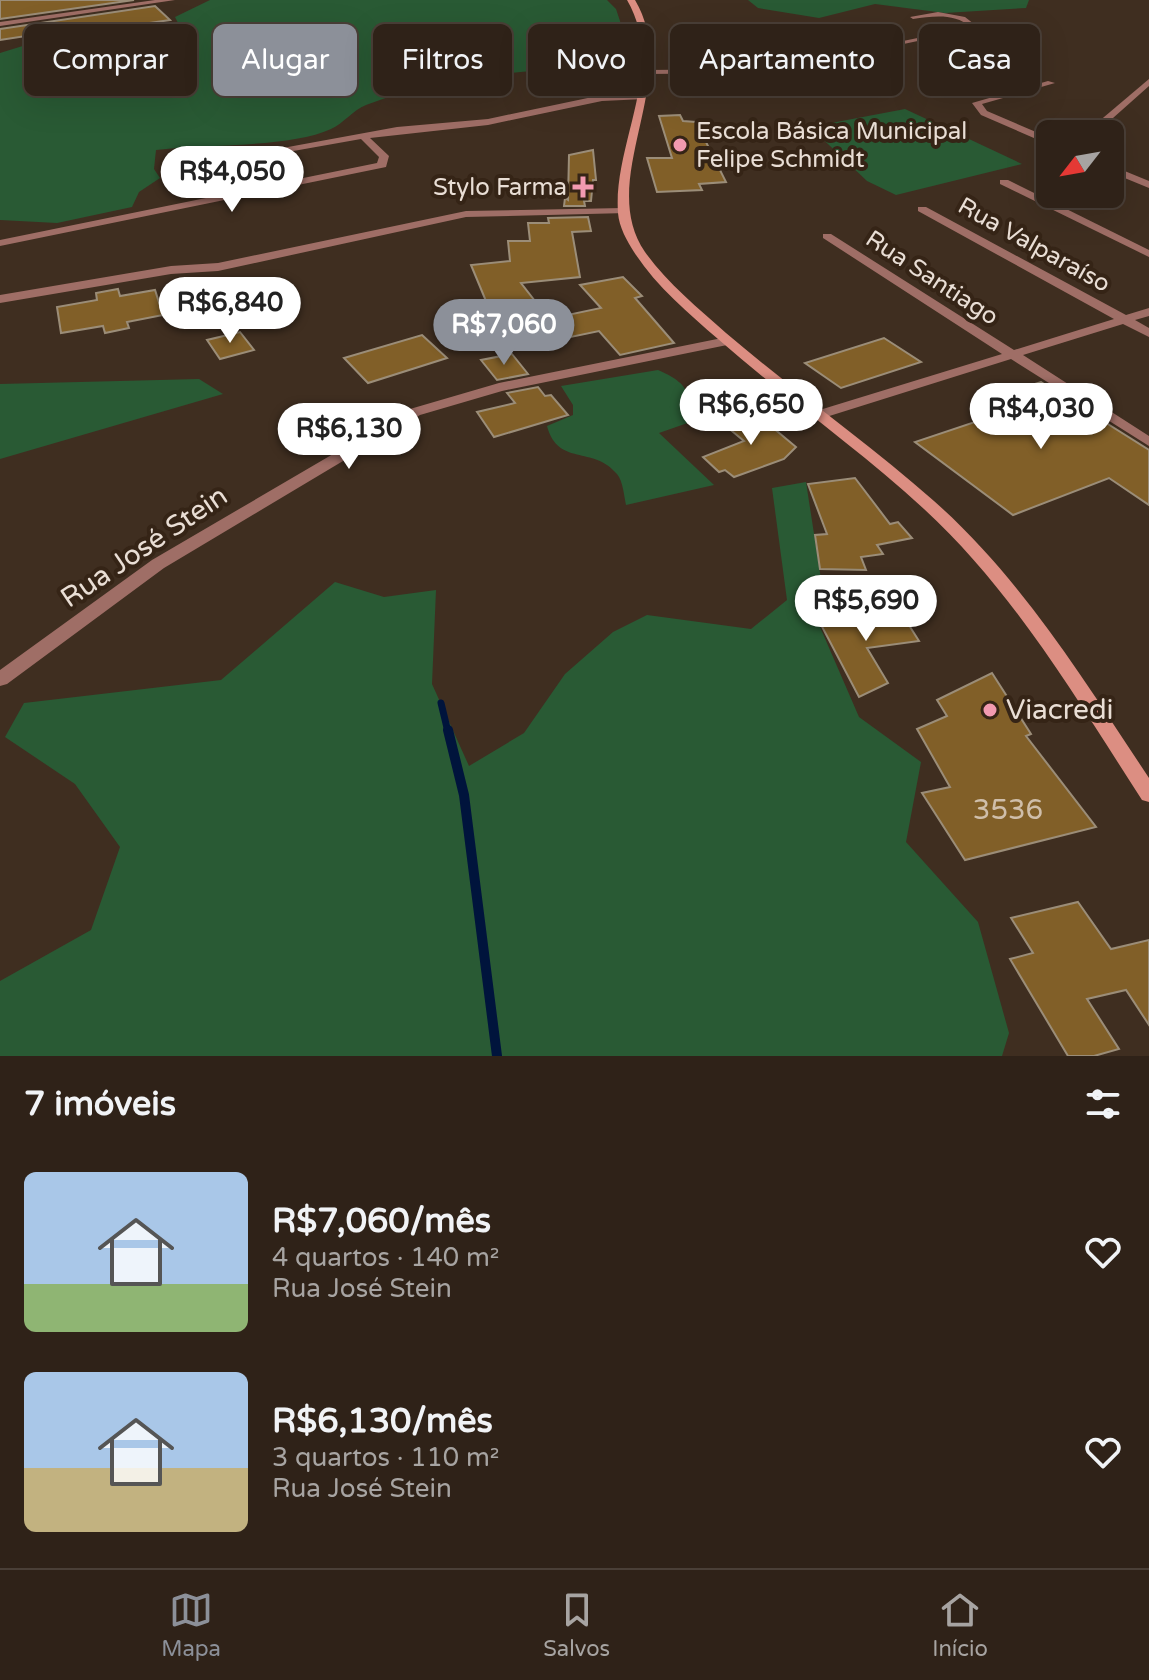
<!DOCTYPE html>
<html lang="pt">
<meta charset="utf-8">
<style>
:root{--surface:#2f2218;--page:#3b2f25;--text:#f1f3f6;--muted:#a7a4a2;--line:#4a3f37;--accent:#8c9099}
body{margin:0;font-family:"Varela Round",sans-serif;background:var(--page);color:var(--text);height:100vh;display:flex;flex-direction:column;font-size:30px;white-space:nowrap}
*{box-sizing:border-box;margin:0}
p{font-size:26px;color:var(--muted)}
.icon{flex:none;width:44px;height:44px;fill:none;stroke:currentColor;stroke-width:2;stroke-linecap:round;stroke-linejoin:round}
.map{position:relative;height:1056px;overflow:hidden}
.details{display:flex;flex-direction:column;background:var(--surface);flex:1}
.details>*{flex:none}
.hud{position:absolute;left:24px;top:24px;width:1102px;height:72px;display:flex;gap:16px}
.needle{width:52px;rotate:239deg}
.tools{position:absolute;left:1036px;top:120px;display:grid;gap:16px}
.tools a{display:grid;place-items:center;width:88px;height:88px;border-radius:12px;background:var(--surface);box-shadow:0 8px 32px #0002,0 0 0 2px var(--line);font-size:40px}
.price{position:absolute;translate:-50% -68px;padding:0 18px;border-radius:28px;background:#fff;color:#222;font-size:26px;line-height:52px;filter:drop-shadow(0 2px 4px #0008)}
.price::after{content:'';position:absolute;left:50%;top:48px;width:24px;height:18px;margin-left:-12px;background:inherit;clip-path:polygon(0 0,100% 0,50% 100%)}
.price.on{background:var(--accent);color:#fff}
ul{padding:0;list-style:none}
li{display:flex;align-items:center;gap:24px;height:200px;padding:0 24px}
li span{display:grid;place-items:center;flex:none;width:224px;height:160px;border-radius:12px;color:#555}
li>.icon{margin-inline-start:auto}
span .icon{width:96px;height:96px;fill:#fffc;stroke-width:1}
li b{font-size:34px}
h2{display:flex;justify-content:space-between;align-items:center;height:96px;padding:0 24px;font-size:34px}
.tag{padding:0 28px;border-radius:12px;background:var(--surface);box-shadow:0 8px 32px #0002,0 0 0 2px var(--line);font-size:28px;line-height:72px}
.tag.on{background:var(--accent);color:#fff}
.menu{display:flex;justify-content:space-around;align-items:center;height:112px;border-top:2px solid var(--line);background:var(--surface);font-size:22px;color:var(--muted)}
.menu a{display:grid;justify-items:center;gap:4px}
.menu .on{color:var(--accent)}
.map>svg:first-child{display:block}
.green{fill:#295a34}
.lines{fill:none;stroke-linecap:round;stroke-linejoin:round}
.stream-far1{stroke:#00143c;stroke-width:7}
.stream{stroke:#00143c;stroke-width:10}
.building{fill:#815f28;stroke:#9b8d78;stroke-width:2}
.lane{fill:#9f6e66;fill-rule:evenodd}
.street{fill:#9f6e66;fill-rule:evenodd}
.secondary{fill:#dc8e82;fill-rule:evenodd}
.poi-dot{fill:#f29ab0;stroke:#352416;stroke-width:3}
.labels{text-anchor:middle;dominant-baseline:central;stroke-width:8;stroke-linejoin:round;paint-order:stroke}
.far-poi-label{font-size:24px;fill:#e9ded5;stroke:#352416;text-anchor:start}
.far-street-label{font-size:24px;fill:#e9ded5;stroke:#352416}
.street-label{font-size:28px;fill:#e9ded5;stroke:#352416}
.poi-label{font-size:28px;fill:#e9ded5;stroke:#352416;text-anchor:start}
.near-number-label{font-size:28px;fill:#cfbeaa}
</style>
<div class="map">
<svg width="1149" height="1056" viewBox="0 0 1149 1056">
<rect width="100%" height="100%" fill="#3f2e20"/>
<!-- green -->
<g class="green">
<path d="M210 0H607L616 9 625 36 578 38 568 53 569 68C498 73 434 80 366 105 353 110 344 123 331 129 290 148 203 144 156 150L154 169 160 178 139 192 132 207 57 223 0 220V53L55 36 85 31 102 35 179 25 175 17Z"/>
<path d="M748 0H1029L1026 8 945 13 875 4 819 18 758 8Z"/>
<path d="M905 109 1022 164 896 195 867 181 810 127Z"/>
<path d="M658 370C702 389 678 399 699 419L659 433 714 485 626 505C624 496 623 481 617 474 593 445 558 467 547 426L573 415V405L561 386Z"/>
<path d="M199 379 223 394 0 459V384Z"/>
<path d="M806 482 825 605 817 620 859 717 921 762 906 842 978 922 1009 1033 1002 1056H0V981L91 930 120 847 75 784 5 737 24 703 221 680 335 582 384 597 436 590 432 684 469 766 524 733 565 674 613 632 647 615 751 629 787 600 772 488Z"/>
</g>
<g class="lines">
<!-- stream-far1 -->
<path class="stream-far1" d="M441 703 448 732"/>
<!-- stream -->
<path class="stream" d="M448 730 464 795 497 1056"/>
</g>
<!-- building -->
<g class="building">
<path d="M0 0H134L0 19Z"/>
<path d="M155 6 170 20 115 28 110 23 0 40V29Z"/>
<path d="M680 115 683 121 696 122 726 182 699 184 702 190 657 192 647 158H672L659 116Z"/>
<path d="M593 150 596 180H593L591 201H584L585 206H564L565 198 568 200 569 155Z"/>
<path d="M588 217 591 231 572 232 580 277 521 283 549 319 601 308 580 285 623 277 642 296 635 298 674 343 620 355 599 331 513 349 498 330 471 265 510 261 508 241H530L528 223H549L548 218Z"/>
<path d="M118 289 120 296 155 290 163 315 127 322 129 328 105 333 103 326 61 333 57 307 97 300 96 293Z"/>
<path d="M240 332 254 350 220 359 207 340Z"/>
<path d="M422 335 447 358 368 383 344 358Z"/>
<path d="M884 338 921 362 841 388 805 363Z"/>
<path d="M512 354 528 374 497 380 481 360Z"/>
<path d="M1041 382 1149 450V505L1109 478 1013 515 915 442 1008 411 990 398Z"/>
<path d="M538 387 545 396 551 395 568 415 494 437 477 412 515 403 507 393Z"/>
<path d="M754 412 796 447 784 459 734 477 725 470 719 472 703 457 744 441 721 422Z"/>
<path d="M855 478 890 524 898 522 912 538 877 545 883 554 861 557 866 570 820 569 815 535 827 534 808 484Z"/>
<path d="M898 608 919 641 867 648 888 683 859 697 818 619Z"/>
<path d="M992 673 1031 734 1026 736 1096 827 965 860 922 793 950 787 917 729 947 716 937 700Z"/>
<path d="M1078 902 1111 949 1149 940V1025L1126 990 1087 999 1119 1049 1094 1056H1068L1010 959 1033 953 1011 918Z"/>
</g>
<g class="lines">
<!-- lane -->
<path class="lane" d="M938 12 965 17 979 28 767 73 645 74 641 72 645 70 767 69 971 27C954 13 934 16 913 19L910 17Z"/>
<!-- street -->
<g class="street">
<path d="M155 0H175L0 26V22Z"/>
<path d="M1149 79V86L1095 134H1084Z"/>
<path d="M1048 81 1055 83 982 104 987 111 1050 138V145L981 115 972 103Z"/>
<path d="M642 94 645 95V99L602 101 488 125 370 138 389 156 386 167 0 246V240L377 163 379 157 361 139 175 172 174 170 179 167 397 127 488 119 602 95Z"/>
<path d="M1110 165 1149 181V188L1110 172Z"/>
<path d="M1000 180H1008L1149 250V257L1000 184Z"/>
<path d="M918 207H926L1126 315 1149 308V316L1135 320 1149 328V337L1123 324 1023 355 1149 436V446L1011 359 823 418H813L811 415 813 412 1002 354 823 238V234H831L1014 350 1114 319 918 211Z"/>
<path d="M623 208 628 211 627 213 466 217 218 271 171 274 0 303V295L171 266 218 263 466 211Z"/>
<path d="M727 337 732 338V344L502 391 420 415 164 568 7 684 0 686V670L152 560 410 409 499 383Z"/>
</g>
<!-- secondary -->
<path class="secondary" d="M627 0H635C683 81 595 179 645 252 667 283 698 308 726 333 794 391 867 442 934 501 1022 579 1084 680 1149 778V802L1142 800C1076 698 1014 592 924 509 859 449 785 398 718 339 688 313 656 286 634 252 627 241 619 227 618 213 613 142 667 69 627 0Z"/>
</g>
<!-- markers -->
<g class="poi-dot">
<circle cx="680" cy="145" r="8"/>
<path d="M579 175h8v8h8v8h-8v8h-8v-8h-8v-8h8z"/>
<circle cx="990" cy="710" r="8"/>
</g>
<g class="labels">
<!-- far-poi labels -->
<g class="far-poi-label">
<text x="696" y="131">Escola Básica Municipal<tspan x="696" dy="28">Felipe Schmidt</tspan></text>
<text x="567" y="187" text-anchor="end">Stylo Farma</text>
</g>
<!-- far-street labels -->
<g class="far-street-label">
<text transform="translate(1034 245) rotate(29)">Rua Valparaíso</text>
<text transform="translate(932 278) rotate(33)">Rua Santiago</text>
</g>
<!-- street labels -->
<g class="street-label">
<text transform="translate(144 547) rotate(-34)">Rua José Stein</text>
</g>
<!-- poi labels -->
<g class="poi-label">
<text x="1006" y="710">Viacredi</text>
</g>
<!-- near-number labels -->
<g class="near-number-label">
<text x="1008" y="810">3536</text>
</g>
</g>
</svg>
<div class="tools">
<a><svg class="needle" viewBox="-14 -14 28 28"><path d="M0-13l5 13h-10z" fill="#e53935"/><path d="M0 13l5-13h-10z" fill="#a7a4a2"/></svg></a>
</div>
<b class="price" style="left:232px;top:214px">R$4,050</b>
<b class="price" style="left:230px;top:345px">R$6,840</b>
<b class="price on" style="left:504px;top:367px">R$7,060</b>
<b class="price" style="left:751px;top:447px">R$6,650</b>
<b class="price" style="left:1041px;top:451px">R$4,030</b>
<b class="price" style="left:349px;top:471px">R$6,130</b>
<b class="price" style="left:866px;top:643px">R$5,690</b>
<div class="hud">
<a class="tag">Comprar</a>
<a class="tag on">Alugar</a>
<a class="tag">Filtros</a>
<a class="tag">Novo</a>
<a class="tag">Apartamento</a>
<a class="tag">Casa</a>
</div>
</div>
<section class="details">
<h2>7 imóveis<svg class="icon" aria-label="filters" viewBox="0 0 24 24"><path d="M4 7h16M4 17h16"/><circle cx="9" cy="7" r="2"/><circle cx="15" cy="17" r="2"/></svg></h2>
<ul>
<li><span style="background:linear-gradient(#a9c7e8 70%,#8fb573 0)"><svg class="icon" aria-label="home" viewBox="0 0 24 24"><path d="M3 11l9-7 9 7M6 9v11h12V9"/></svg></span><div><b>R$7,060/mês</b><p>4 quartos · 140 m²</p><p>Rua José Stein</p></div><svg class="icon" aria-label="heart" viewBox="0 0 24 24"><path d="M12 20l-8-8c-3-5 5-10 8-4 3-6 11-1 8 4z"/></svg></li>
<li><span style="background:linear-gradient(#a9c7e8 60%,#c2b280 0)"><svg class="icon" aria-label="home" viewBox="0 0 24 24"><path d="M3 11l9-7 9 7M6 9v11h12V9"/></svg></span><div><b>R$6,130/mês</b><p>3 quartos · 110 m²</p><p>Rua José Stein</p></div><svg class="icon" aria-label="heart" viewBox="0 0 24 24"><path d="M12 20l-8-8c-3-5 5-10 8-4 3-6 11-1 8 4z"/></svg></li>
</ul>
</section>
<nav class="menu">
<a class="on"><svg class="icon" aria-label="map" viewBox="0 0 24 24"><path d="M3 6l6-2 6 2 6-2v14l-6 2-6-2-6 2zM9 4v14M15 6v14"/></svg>Mapa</a>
<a><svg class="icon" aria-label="saved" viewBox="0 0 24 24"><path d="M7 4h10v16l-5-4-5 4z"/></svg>Salvos</a>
<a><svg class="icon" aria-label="home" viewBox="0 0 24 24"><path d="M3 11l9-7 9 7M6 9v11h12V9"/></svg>Início</a>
</nav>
